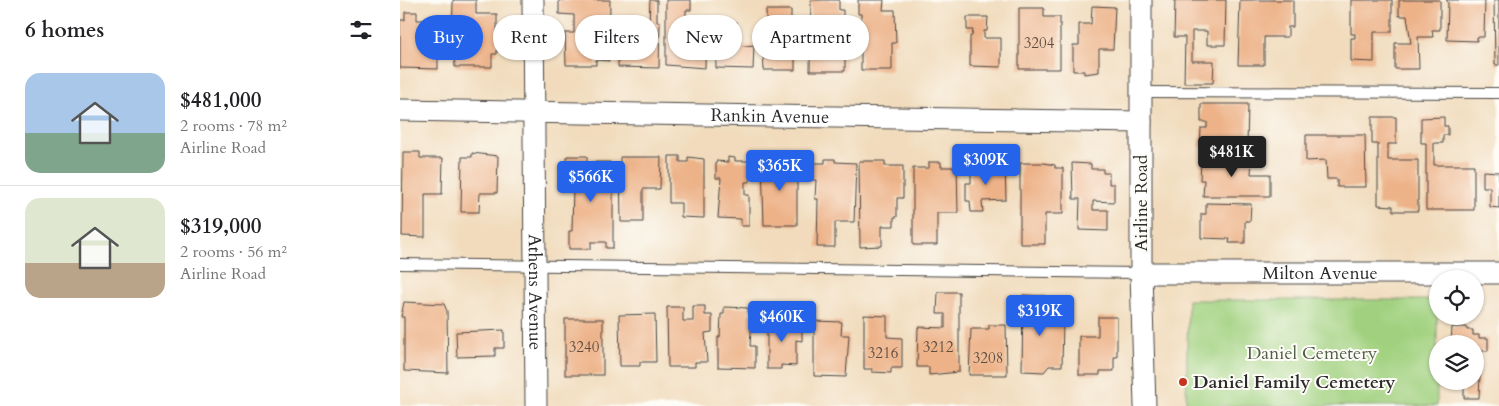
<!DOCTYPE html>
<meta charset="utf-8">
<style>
:root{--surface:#fff;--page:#f6f6f6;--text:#202124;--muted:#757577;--line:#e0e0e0;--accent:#2563eb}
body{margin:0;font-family:Cardo,serif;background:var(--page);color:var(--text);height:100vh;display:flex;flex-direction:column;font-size:19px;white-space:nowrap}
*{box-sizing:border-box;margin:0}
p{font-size:16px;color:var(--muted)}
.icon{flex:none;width:28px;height:28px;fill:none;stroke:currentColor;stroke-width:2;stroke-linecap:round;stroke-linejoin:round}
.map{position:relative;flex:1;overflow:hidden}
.panel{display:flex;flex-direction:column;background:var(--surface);width:400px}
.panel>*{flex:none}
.guide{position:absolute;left:15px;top:15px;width:475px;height:45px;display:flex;gap:10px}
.tools{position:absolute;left:1029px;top:270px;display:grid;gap:10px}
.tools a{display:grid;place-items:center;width:55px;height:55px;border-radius:50%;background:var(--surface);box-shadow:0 1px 4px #0004;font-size:25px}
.price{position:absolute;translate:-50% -42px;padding:0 11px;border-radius:5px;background:var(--accent);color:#fff;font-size:16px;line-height:32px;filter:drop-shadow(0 1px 2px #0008)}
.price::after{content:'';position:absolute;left:50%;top:30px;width:15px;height:11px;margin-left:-8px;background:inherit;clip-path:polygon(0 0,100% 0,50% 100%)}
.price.on{background:#222;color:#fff}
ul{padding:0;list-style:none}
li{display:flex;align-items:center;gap:15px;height:125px;padding:0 25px}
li+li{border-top:1px solid var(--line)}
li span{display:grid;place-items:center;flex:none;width:140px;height:100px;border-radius:15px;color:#555}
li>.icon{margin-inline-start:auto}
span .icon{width:60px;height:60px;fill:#fffc;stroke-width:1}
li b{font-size:21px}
h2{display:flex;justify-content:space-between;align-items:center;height:60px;padding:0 25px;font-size:21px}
.tag{padding:0 18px;border-radius:22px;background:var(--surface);box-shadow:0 1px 4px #0004;font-size:18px;line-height:45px}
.tag.on{background:var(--accent);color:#fff}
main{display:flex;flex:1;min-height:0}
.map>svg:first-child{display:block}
.green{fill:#a1d17f;stroke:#667e55}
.building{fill:#edb288}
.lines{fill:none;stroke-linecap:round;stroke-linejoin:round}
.service-casing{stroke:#494541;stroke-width:12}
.minor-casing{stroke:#494541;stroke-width:23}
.service{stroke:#fff;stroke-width:10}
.minor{stroke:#fff;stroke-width:21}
.poi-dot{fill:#c8321e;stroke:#fdfcf7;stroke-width:2}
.labels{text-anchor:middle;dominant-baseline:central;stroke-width:4;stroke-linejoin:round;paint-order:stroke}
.number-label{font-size:15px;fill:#5c4d42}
.street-label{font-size:18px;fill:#2b2b2b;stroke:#fdfcf7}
.park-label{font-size:18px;fill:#4e5d44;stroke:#fdfcf7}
.poi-label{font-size:18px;font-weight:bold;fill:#2b2b2b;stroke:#fdfcf7;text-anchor:start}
</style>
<main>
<section class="panel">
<h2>6 homes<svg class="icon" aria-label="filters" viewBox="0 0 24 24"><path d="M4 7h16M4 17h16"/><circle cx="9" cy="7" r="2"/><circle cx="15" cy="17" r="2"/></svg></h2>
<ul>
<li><span style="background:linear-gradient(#a9c7e8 60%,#7fa58c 0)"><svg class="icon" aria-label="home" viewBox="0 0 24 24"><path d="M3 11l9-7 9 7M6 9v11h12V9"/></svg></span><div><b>$481,000</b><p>2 rooms · 78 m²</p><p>Airline Road</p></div></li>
<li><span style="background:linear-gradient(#dfe7d0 65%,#b9a48a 0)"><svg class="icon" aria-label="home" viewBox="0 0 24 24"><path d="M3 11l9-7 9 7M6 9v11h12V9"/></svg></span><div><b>$319,000</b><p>2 rooms · 56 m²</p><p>Airline Road</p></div></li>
</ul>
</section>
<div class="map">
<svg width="1099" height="406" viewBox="0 0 1099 406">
<rect width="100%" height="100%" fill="#fdfcf7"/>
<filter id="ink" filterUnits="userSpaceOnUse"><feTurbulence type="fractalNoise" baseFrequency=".02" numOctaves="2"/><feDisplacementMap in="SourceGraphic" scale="10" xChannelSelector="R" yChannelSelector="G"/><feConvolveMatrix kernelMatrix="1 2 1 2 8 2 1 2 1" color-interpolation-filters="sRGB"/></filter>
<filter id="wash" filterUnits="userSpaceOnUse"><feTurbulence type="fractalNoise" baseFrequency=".0096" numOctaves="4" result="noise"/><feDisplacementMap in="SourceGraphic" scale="20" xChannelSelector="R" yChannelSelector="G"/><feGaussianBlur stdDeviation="1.12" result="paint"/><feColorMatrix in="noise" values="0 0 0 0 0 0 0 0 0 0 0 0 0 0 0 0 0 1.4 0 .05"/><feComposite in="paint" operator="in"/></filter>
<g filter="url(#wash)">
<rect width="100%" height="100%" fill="#f1dbbc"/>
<!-- green -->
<path class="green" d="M788 300H1037V406H786Z"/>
<g id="blocks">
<!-- building -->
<g class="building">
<path d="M53 0H76V14H97V54H92V67H55L54 53H52Z"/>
<path d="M159 0H210L209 61 196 60V65H166L165 33H174V15L159 14Z"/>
<path d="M250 0H257V22H260L259 68 218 67 219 17 243 18V21L249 22Z"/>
<path d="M266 0H291V10H286V21H306L305 68 266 65Z"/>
<path d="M411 0H439V10H443V24H445V71H410Z"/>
<path d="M458 0H484L483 10H495L496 43H492V70H461V14H458Z"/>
<path d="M775 0H826L825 45H807V31H792V61H814L813 83H784L785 37H774Z"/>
<path d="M840 0H893V27H888V37H864V65H838Z"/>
<path d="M951 0H992V32H974V62L951 61V38H955V34H951Z"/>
<path d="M999 0H1040V30H1032L1033 37H1018L1019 69H995V43H1011L1007 16H999Z"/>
<path d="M1046 0H1085L1084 37H1077V41L1047 40 1048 2Z"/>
<path d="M1094 0H1099V65H1095Z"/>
<path d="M692 6 715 7 713 49H699V72L684 74V71H673V45H679V24H691Z"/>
<path d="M619 8H644V17H660V69H619Z"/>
<path d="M366 10H391V51H395V70H364L363 52H367Z"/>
<path d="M5 12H17V20H32L31 50H38V69L0 68V20H5Z"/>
<path d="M567 17H588L587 31H584V38H601V67L570 66V36H572L573 30H567Z"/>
<path d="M315 21 337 22 336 47 354 45 353 69 316 68Z"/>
<path d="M801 104H848L847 147H800L801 128H807V122H801Z"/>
<path d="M972 117H996V144H988V160H1018V211H993V206L978 205V144H972Z"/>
<path d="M1044 117V126H1048V135H1043V143H1034V165H1074V210H1026V143H1021V118Z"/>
<path d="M906 135H965L966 187H937V179H927L926 160 906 161Z"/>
<path d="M3 152H20V158H43L42 194H25V237L2 236Z"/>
<path d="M72 153 98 156 97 193H80L79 212H61L62 157H72Z"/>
<path d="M167 156H187V166H192V162H210V183H213V248H206V242H191V249H169V231H172L173 188 171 185H167Z"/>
<path d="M269 156H280V162H288V157L304 159V218L281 217V203H269Z"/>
<path d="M803 156H830V159H852L851 174H870V196H803L804 180H800L801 161H803Z"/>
<path d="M220 157H261L260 189H243V222H221Z"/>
<path d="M328 157 335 158V161H350V182H345V195H349V226H341V219L318 218 321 178H316V161L328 162Z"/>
<path d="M425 159H435V162L456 163 454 222H435V247H417L418 199H415L416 180H412V163H425Z"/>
<path d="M580 160H590V165H605L606 200 582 201 583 212H571L570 201H566V183H571V171H581Z"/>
<path d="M362 161H400V175H397V225H364Z"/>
<path d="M459 161H485V166H503V198H497V217H494V226H482V246L460 247Z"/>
<path d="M529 162H541V167H557L558 213H537V245H513V168H529Z"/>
<path d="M620 163H644L655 165V168H663V214H645V244H620Z"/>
<path d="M672 163 691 164V169H703V173H709V184H714V202L693 201V210H708V231L679 230 680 199H673Z"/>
<path d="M1083 171 1099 172V208L1090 207V187H1083Z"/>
<path d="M806 203 851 204 850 221H845V243H829L830 239 801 238V214H806Z"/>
<path d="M538 292H559V372L529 375V367H517L518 327 545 328V314H537Z"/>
<path d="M623 295 646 296V322H663L662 366H649L644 372 622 371Z"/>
<path d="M4 302 44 304 47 311 48 373 4 371V317H1Z"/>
<path d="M293 306H305V315H312V332L305 333 307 362H295V367H268L267 307H283V321H293Z"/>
<path d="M324 307 348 308V314L356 315V331L351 330 350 346H355V368L318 367V337H320L321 314H324Z"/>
<path d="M255 314 256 362H240V366H220L219 315Z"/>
<path d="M464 315 487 316V337L502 338V368H491V373L472 372V369H464Z"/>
<path d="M698 317H717V357H714V371H700V375H679V336H698Z"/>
<rect x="165" y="319" width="38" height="56"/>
<path d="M367 321H397V327H402V341L396 340V366L381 365V369H367Z"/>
<path d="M414 321 442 322 441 335H449L446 377 414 376Z"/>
<path d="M589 325H606L607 375H569L571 329H589Z"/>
<path d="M1052 327H1067V330H1073V335H1079V338H1088V351H1081L1079 398H1064V381H1075V344H1051Z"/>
<path d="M104 330V348H95V356L57 357 56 332Z"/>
</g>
</g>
</g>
<g filter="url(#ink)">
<use href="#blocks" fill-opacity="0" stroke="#494541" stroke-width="1"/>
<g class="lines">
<!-- service casing -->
<g class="service-casing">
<g id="service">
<path d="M740 92 1099 93"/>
<path d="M0 264 741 273"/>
</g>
</g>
<!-- minor casing -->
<g class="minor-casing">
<g id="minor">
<path id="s1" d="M133 0 136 406"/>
<path d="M741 0V273L745 406"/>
<path id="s2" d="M0 110 741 122"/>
<path id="s3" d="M741 273H1099"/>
</g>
</g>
<!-- service -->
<use href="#service" class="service"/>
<!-- minor -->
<use href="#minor" class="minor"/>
</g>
</g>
<!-- markers -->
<circle class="poi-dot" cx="783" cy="382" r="5"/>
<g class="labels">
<!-- number labels -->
<g class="number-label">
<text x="639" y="43">3204</text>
<text x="184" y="347">3240</text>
<text x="538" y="347">3212</text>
<text x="483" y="353">3216</text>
<text x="588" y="358">3208</text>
</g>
<!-- street labels -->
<g class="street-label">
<text stroke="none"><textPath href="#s2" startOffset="370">Rankin Avenue</textPath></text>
<text transform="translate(741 203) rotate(-90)">Airline Road</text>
<text stroke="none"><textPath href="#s3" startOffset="179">Milton Avenue</textPath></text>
<text stroke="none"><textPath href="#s1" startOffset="292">Athens Avenue</textPath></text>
</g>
<!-- park labels -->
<g class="park-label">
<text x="912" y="353">Daniel Cemetery</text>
</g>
<!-- poi labels -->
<g class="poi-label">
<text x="793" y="382">Daniel Family Cemetery</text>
</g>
</g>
</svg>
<div class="tools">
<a><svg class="icon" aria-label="locate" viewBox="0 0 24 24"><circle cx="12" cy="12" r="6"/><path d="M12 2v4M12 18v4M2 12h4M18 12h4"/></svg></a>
<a><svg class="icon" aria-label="layers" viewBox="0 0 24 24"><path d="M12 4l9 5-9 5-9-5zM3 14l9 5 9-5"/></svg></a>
</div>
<b class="price on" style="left:832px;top:178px">$481K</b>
<b class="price" style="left:586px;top:186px">$309K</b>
<b class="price" style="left:380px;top:192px">$365K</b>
<b class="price" style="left:191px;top:203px">$566K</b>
<b class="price" style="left:640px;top:337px">$319K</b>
<b class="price" style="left:382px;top:343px">$460K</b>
<div class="guide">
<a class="tag on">Buy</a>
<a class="tag">Rent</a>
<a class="tag">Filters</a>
<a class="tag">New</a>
<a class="tag">Apartment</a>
</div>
</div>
</main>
